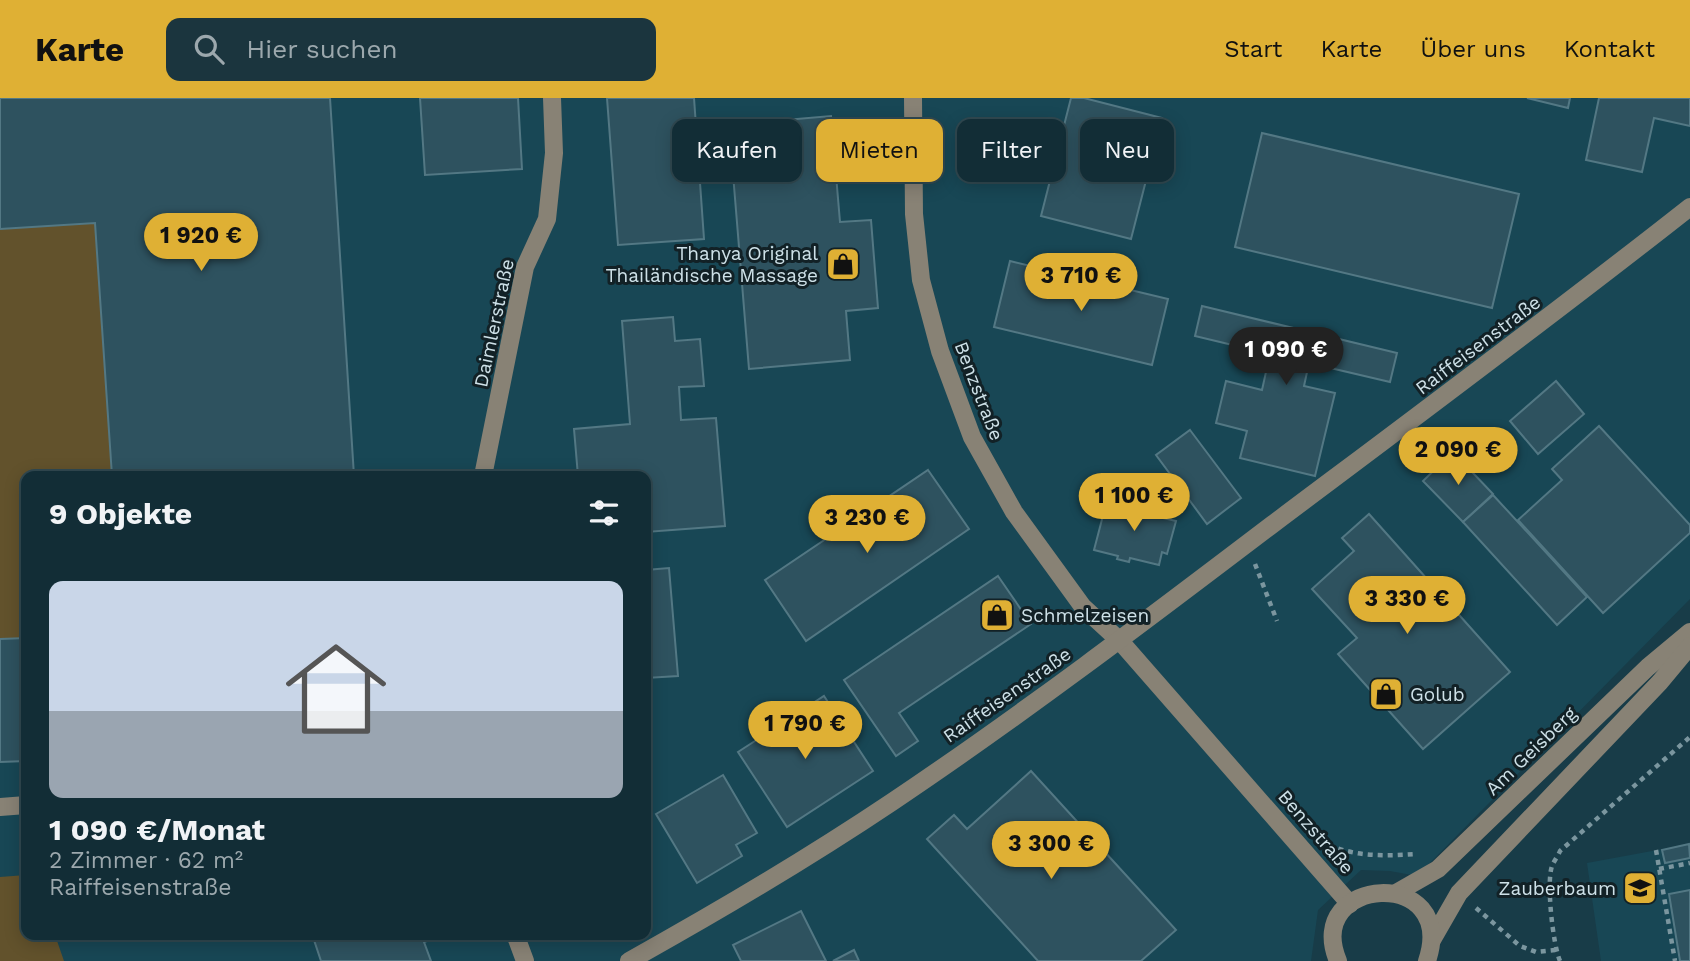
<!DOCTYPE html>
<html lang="de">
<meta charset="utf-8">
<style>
:root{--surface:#122d36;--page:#1b353e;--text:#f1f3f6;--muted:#9ca8ad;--line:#314951;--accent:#dfb034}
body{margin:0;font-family:"Work Sans",sans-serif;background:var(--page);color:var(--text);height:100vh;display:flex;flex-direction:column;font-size:26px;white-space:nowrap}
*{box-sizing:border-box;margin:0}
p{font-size:23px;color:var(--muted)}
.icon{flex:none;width:38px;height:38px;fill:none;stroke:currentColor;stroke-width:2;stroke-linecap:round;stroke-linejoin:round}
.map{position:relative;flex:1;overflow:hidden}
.drawer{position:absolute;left:21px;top:373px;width:630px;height:469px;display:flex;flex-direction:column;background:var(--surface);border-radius:14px;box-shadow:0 4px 18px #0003,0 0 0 2px var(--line)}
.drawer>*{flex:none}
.hud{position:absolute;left:672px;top:21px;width:665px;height:63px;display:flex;gap:14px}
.price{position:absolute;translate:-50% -60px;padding:0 16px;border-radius:24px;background:var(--accent);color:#111;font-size:23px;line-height:46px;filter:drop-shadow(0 2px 4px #0008)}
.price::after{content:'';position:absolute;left:50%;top:42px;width:21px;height:16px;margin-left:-10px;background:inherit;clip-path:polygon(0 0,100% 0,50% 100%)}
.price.current{background:#222;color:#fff}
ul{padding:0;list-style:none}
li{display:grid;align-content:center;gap:14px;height:371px;padding:0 28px}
li span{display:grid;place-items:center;height:217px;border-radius:14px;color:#555}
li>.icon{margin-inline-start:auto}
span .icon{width:126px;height:126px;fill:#fffc;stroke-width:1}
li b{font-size:30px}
h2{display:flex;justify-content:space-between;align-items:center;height:84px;padding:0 28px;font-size:30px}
.chip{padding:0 24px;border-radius:14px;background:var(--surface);box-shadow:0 4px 18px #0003,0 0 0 2px var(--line);font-size:24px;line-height:63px}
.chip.current{background:var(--accent);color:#111}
header{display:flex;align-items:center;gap:42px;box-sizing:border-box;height:98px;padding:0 35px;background:var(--accent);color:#111}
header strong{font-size:33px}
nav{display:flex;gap:38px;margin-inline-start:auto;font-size:24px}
.search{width:490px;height:63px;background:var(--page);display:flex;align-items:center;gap:18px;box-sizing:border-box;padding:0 24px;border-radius:14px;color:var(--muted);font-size:26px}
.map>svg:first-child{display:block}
.built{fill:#184755;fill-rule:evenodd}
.green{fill:#62522c}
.building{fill:#2e525f;stroke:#537884;stroke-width:2}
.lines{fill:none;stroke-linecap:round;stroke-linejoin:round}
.path{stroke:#7b969f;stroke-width:4.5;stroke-dasharray:5 5;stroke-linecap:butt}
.minor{stroke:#888275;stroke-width:18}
.labels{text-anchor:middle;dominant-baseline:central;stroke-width:6;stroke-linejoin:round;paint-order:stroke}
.poi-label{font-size:19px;fill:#cee1e8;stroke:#122126;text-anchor:end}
.street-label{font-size:19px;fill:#cee1e8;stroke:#122126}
</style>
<header>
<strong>Karte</strong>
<div class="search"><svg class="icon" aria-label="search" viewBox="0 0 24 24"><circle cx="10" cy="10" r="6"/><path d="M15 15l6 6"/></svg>Hier suchen</div>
<nav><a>Start</a><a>Karte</a><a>Über uns</a><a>Kontakt</a></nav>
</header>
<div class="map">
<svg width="1690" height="863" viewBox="0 0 1690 863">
<rect width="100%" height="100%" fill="#183c48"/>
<!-- built -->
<g class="built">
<path d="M0 0H1690V501L1417 778 1390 773 1361 772 1318 812 1311 863H0ZM26 378H646V836H26Z"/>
<path d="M1690 746V863H1601L1587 765Z"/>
</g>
<!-- green -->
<g class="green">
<path d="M95 125 112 378H26V540L0 541V131Z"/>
<path d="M26 777V836L55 837 64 863H0V779Z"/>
</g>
<!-- building -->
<g class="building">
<path d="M0 0H330L354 378H112L95 125 0 131Z"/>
<path d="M420 0H518L522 71 425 77Z"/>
<path d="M607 0H694L704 141 618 147Z"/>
<path d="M1071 0H1084L1162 20 1131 141 1041 118Z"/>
<path d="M1527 0H1570L1568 10Z"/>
<path d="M1599 0H1690V28L1654 20 1642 74 1586 62Z"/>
<path d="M831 18 840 124 871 122 878 210 846 213 850 262 749 271 729 27Z"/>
<path d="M1262 35 1519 96 1492 210 1235 149Z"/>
<path d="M1010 163 1168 201 1152 267 994 229Z"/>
<path d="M1202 208 1397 255 1390 284 1309 265 1304 288 1335 295 1315 378 1240 360 1247 333 1216 325 1226 283 1262 292 1270 256 1195 238Z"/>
<path d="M673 219 675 243 700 241 704 288 679 289 681 322 716 320 725 428 646 434V378H578L574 331 630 326 622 223Z"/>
<path d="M1556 283 1584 316 1538 356 1510 323Z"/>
<path d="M1599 328 1690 427V435L1603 515 1518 422 1562 382 1552 371Z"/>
<path d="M1190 332 1241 400 1207 426 1156 357Z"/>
<path d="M1453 354 1493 396 1463 424 1423 383Z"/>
<path d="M928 372 969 431 806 543 765 482Z"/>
<path d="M1493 397 1587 499 1557 527 1463 424Z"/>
<path d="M1119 402 1155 412 1154 418 1176 423 1167 456 1162 454 1159 467 1130 460 1129 464 1117 461 1118 458 1094 452 1106 406 1117 409Z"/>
<path d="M1369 416 1510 574 1423 651 1338 556 1357 540 1312 491 1354 453 1342 440Z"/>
<path d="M669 470 678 578 646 580V472Z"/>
<path d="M998 478 1031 526 899 615 918 643 896 658 844 582Z"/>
<path d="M26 540V663L0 664V541Z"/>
<path d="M824 598 873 673 787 729 738 654Z"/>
<path d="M1031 673 1176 832 1141 863H1038L927 741 954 717 967 731Z"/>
<path d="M723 677 757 735 736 747 742 758 697 785 656 716Z"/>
<path d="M1689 746 1690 760 1665 765 1662 752Z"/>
<path d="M1690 792V863H1680L1669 796Z"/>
<path d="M801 813 826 863H741L733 847Z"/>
<path d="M312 836H447L424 844 431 863H321Z"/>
<path d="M854 852 859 863H833Z"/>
</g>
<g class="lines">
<!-- path -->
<g class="path">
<path d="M1255 466 1277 523"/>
<path d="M1329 747C1356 759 1387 758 1416 756"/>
<path d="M1656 752 1675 863"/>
<path d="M1659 771 1690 765"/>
<path d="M1476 810 1520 848 1536 854 1555 852"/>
<path d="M1560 863C1553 847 1546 785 1552 768 1554 763 1558 758 1560 753L1690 639"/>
</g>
<!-- minor -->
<g class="minor">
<path d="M913 0 914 116 921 182 940 253 972 339 1014 414 1083 509 1120 543 1350 806"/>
<path d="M483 378 525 169 547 121 554 55 552 0"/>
<path d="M0 709 26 707"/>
<path d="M1396 795 1438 771 1648 569 1690 534"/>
<path d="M515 836 525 863"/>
<path d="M1432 842 1459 795 1660 584 1690 548"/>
<path d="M629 863C719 813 807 761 892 704 1023 616 1148 521 1273 426 1413 321 1553 217 1690 109"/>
<path d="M1338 863C1302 777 1459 768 1427 863"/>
</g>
</g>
<!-- icons -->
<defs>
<g id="shop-square" transform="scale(1.75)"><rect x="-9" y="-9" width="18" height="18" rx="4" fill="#dfb034" stroke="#122126"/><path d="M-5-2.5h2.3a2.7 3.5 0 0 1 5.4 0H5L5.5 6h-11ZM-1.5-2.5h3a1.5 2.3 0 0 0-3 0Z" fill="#111"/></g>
<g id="school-square" transform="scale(1.75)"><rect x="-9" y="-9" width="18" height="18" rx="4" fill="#dfb034" stroke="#122126"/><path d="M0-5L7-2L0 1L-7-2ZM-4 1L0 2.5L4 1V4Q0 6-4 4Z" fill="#111"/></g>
</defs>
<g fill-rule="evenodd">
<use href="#shop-square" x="843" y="166"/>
<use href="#shop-square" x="997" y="517"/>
<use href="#shop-square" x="1386" y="596"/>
<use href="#school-square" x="1640" y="790"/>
</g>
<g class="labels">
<!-- poi labels -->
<g class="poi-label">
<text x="818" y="155">Thanya Original<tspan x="818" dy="22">Thailändische Massage</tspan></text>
<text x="1021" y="517" text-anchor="start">Schmelzeisen</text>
<text x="1410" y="596" text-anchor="start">Golub</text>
<text x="1616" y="790">Zauberbaum</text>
</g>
<!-- street labels -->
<g class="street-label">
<text transform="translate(494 225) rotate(-78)">Daimlerstraße</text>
<text transform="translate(1478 247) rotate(-37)">Raiffeisenstraße</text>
<text transform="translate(979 293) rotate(69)">Benzstraße</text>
<text transform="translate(1007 597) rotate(-35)">Raiffeisenstraße</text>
<text transform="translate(1531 653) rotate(-44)">Am Geisberg</text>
<text transform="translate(1316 734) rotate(49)">Benzstraße</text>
</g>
</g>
</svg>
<b class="price" style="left:201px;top:175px">1 920 €</b>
<b class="price" style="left:1081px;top:215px">3 710 €</b>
<b class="price current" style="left:1286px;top:289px">1 090 €</b>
<b class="price" style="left:1458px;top:389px">2 090 €</b>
<b class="price" style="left:1134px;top:435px">1 100 €</b>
<b class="price" style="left:867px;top:457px">3 230 €</b>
<b class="price" style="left:1407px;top:538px">3 330 €</b>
<b class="price" style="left:805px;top:663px">1 790 €</b>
<b class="price" style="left:1051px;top:783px">3 300 €</b>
<div class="hud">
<a class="chip">Kaufen</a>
<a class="chip current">Mieten</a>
<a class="chip">Filter</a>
<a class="chip">Neu</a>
</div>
<section class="drawer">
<h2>9 Objekte<svg class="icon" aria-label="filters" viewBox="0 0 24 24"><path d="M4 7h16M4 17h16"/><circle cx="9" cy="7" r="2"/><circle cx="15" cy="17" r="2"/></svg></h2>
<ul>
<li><span style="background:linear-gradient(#c9d6e8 60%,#9aa5b1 0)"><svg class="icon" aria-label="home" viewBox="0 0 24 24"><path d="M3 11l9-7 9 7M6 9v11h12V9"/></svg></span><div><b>1 090 €/Monat</b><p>2 Zimmer · 62 m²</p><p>Raiffeisenstraße</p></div></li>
</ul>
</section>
</div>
